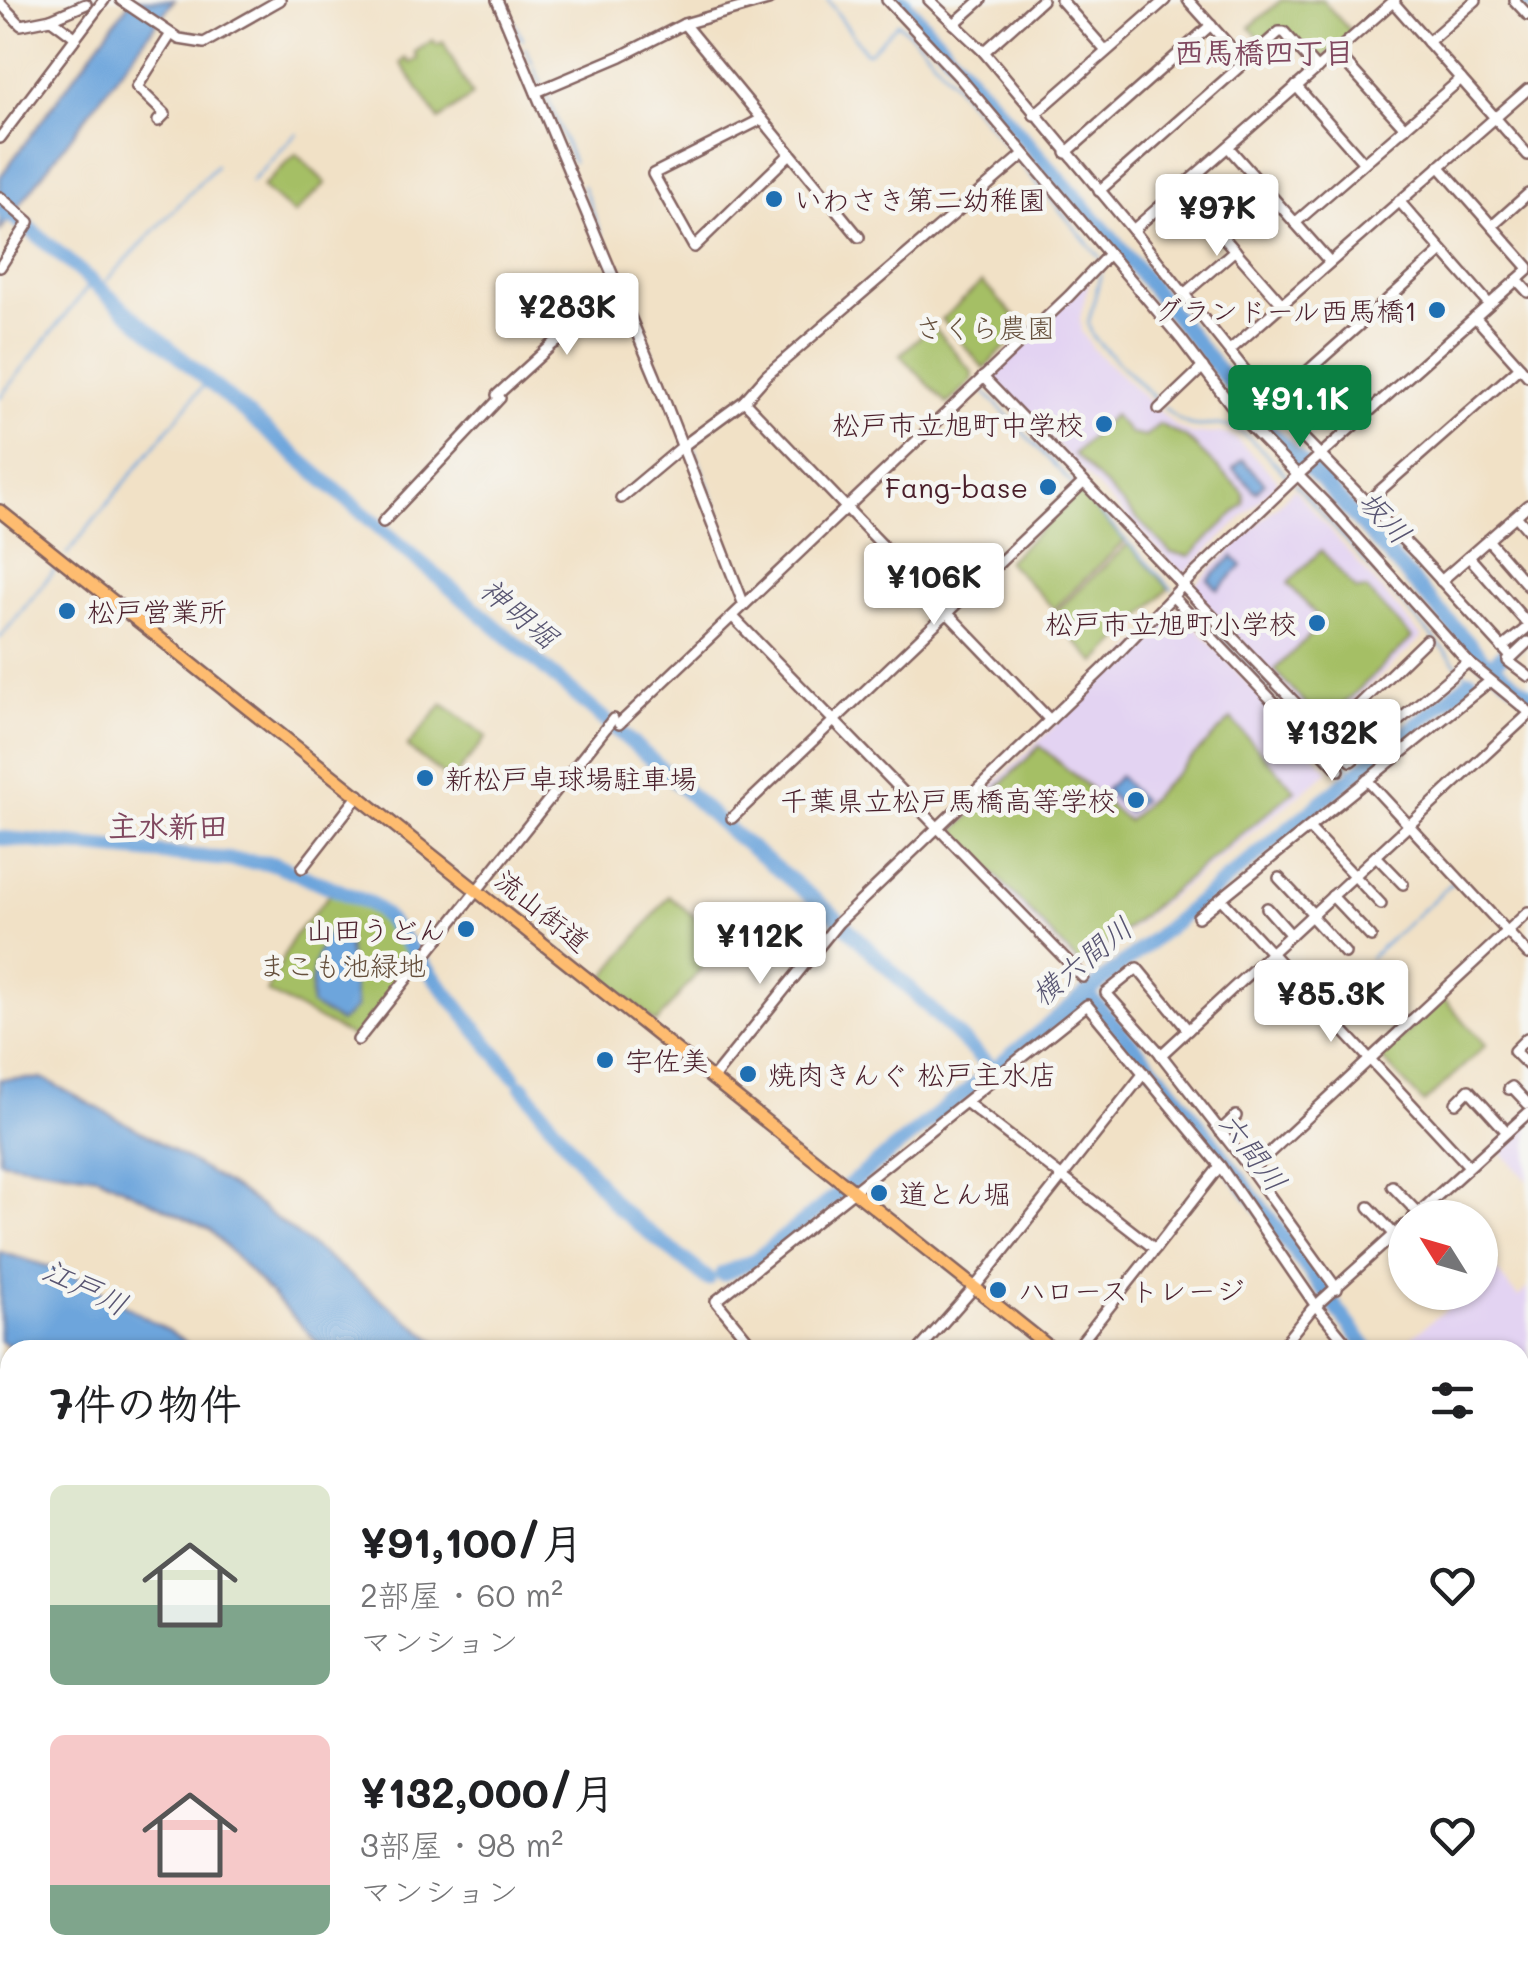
<!DOCTYPE html>
<html lang="ja">
<meta charset="utf-8">
<style>
:root{--surface:#fff;--page:#f6f6f6;--text:#202124;--muted:#757577;--accent:#0b8043}
body{margin:0;font-family:Mali,"Klee One",sans-serif;background:var(--page);color:var(--text);height:100vh;display:flex;flex-direction:column;font-size:38px;white-space:nowrap}
*{box-sizing:border-box;margin:0}
p{font-size:32px;color:var(--muted)}
.icon{flex:none;width:55px;height:55px;fill:none;stroke:currentColor;stroke-width:2;stroke-linecap:round;stroke-linejoin:round}
.map{position:relative;flex:1;overflow:hidden}
.sheet{position:absolute;left:0px;top:1340px;width:1530px;height:640px;display:flex;flex-direction:column;background:var(--surface);border-radius:30px 30px 0 0;box-shadow:0 2px 8px #0004}
.sheet>*{flex:none}
.needle{width:65px;rotate:307deg}
.controls{position:absolute;left:1388px;top:1200px;display:grid;gap:20px}
.controls a{display:grid;place-items:center;width:110px;height:110px;border-radius:50%;background:var(--surface);box-shadow:0 2px 8px #0004;font-size:50px}
.price{position:absolute;translate:-50% -85px;padding:0 22px;border-radius:10px;background:#fff;color:#222;font-size:32px;line-height:65px;filter:drop-shadow(0 2px 5px #0008)}
.price::after{content:'';position:absolute;left:50%;top:60px;width:30px;height:22px;margin-left:-15px;background:inherit;clip-path:polygon(0 0,100% 0,50% 100%)}
.price.on{background:var(--accent);color:#fff}
ul{padding:0;list-style:none}
li{display:flex;align-items:center;gap:30px;height:250px;padding:0 50px}
li span{display:grid;place-items:center;flex:none;width:280px;height:200px;border-radius:15px;color:#555}
li>.icon{margin-inline-start:auto}
span .icon{width:120px;height:120px;fill:#fffc;stroke-width:1}
li b{font-size:42px}
h2{display:flex;justify-content:space-between;align-items:center;height:120px;padding:0 50px;font-size:42px}
.map>svg:first-child{display:block}
.built{fill:#e3d3f2}
.green{fill:#a5bf65;stroke:#786f48;stroke-width:2.5}
.water{fill:#6da5dc;stroke:#5c6284;stroke-width:2.5}
.lines{fill:none;stroke-linecap:round;stroke-linejoin:round}
.stream{stroke:#6da5dc;stroke-width:2.5}
.river{stroke:#6da5dc;stroke-width:15}
.minor-casing{stroke:#846361;stroke-width:14}
.major-casing{stroke:#846361;stroke-width:16}
.minor{stroke:#fff;stroke-width:9}
.major{stroke:#febc70;stroke-width:11}
.poi-dot{fill:#1f6fb2;stroke:#f6f6f2;stroke-width:4}
.labels{text-anchor:middle;dominant-baseline:central;stroke-width:9;stroke-linejoin:round;paint-order:stroke}
.poi-label{font-size:28px;fill:#4a1f2b;stroke:#f6f6f2;text-anchor:start}
.park-label{font-size:28px;fill:#654f3c;stroke:#f6f6f2}
.street-label{font-size:28px;fill:#4a1f2b;stroke:#f6f6f2}
.neighbourhood-label{font-size:30px;font-weight:bold;fill:#80485f;stroke:#f6f6f2}
.water-label{font-size:30px;font-style:italic;fill:#585572;stroke:#f6f6f2}
</style>
<div class="map">
<svg width="1528" height="1980" viewBox="0 0 1528 1980">
<rect width="100%" height="100%" fill="#f6f6f2"/>
<filter id="ink" filterUnits="userSpaceOnUse"><feTurbulence type="fractalNoise" baseFrequency=".01" numOctaves="2"/><feDisplacementMap in="SourceGraphic" scale="20" xChannelSelector="R" yChannelSelector="G"/><feConvolveMatrix kernelMatrix="1 2 1 2 8 2 1 2 1" color-interpolation-filters="sRGB"/></filter>
<filter id="wash" filterUnits="userSpaceOnUse"><feTurbulence type="fractalNoise" baseFrequency=".0048" numOctaves="4" result="noise"/><feDisplacementMap in="SourceGraphic" scale="40" xChannelSelector="R" yChannelSelector="G"/><feGaussianBlur stdDeviation="2.25" result="paint"/><feColorMatrix in="noise" values="0 0 0 0 0 0 0 0 0 0 0 0 0 0 0 0 0 1.4 0 .05"/><feComposite in="paint" operator="in"/></filter>
<g filter="url(#wash)">
<rect width="100%" height="100%" fill="#f1e1c6"/>
<!-- built -->
<g class="built">
<path d="M1090 277 1080 318 1081 331 1094 350 1176 427 1192 434 1222 433 1234 437 1277 479 1276 484 1183 575 993 379V374Z"/>
<path d="M1294 489 1422 637 1323 729 1192 588Z"/>
<path d="M1175 609 1181 611 1329 771 1080 969 948 834V829Z"/>
<path d="M1528 1124V1181L1501 1151Z"/>
<path d="M1496 1270 1518 1297 1528 1288V1520L1520 1511V1350H1395L1467 1293 1480 1292V1282Z"/>
</g>
<!-- green -->
<g class="green">
<path d="M1281 0H1322L1352 33 1319 62H1315L1284 28 1278 27 1262 41 1250 27Z"/>
<path d="M433 40 437 45 443 42 472 96 439 120 401 63 406 58 410 63 418 59 415 52Z"/>
<path d="M296 154 326 183 294 214 262 187Z"/>
<path d="M982 282 1025 327 984 369 942 319Z"/>
<path d="M932 325 973 373 972 381 947 404 900 355Z"/>
<path d="M1113 415 1131 434 1145 437 1159 424 1187 438 1244 493V504L1190 556 1171 553 1074 454Z"/>
<path d="M1079 493 1125 541 1054 609 1007 561Z"/>
<path d="M1128 544 1169 588 1096 663 1051 616Z"/>
<path d="M1321 550 1356 590 1366 589 1412 638 1324 723 1274 670 1323 623 1288 583Z"/>
<path d="M443 704 487 737 451 781 407 747Z"/>
<path d="M1231 719 1295 790 1081 966 954 831 1040 746 1128 821Z"/>
<path d="M332 892C379 908 386 922 416 960L354 1038 267 992 293 937Z"/>
<path d="M669 896 724 941 656 1023 603 979Z"/>
<path d="M1443 998 1486 1045 1424 1103 1380 1057Z"/>
<path d="M0 1366 10 1371V1473L6 1483 0 1481Z"/>
<path d="M527 1970H757L764 1980H533Z"/>
</g>
<!-- water -->
<g class="water">
<path d="M131 0H174L0 231V177Z"/>
<path d="M1242 460 1265 483 1256 492 1233 469Z"/>
<path d="M1233 556 1242 566 1218 590 1208 580Z"/>
<path d="M1119 776 1142 800 1128 813 1105 790Z"/>
<path d="M334 925 346 930 356 1008 340 1022 311 1005C310 975 315 949 334 925Z"/>
<path d="M0 1079H44L144 1133 244 1194 447 1350H325L210 1230 98 1176 0 1161Z"/>
<path d="M0 1252 70 1273 182 1339 193 1350H18L0 1341Z"/>
<path d="M785 1970H999L1003 1980H794Z"/>
</g>
<g class="lines">
<!-- stream -->
<g class="stream">
<path d="M503 0 506 5"/>
<path d="M828 0 865 52 869 53 898 23 920 43 1100 258"/>
<path d="M510 14 522 40"/>
<path d="M525 48 533 64"/>
<path d="M534 68 541 84"/>
<path d="M546 94 573 162"/>
<path d="M251 182 297 133"/>
<path d="M583 186 613 264"/>
<path d="M1103 265 1088 324 1093 337 1158 402"/>
<path d="M105 282 216 166"/>
<path d="M621 284 653 356"/>
<path d="M656 363 685 435"/>
<path d="M980 387 1172 589"/>
<path d="M0 397 92 282"/>
<path d="M1164 407C1198 442 1208 415 1236 430 1256 440 1273 463 1289 478"/>
<path d="M694 448 720 519"/>
<path d="M1295 484 1471 680"/>
<path d="M67 554 207 381"/>
<path d="M1178 594 1355 774"/>
<path d="M0 638 56 568"/>
<path d="M1370 958 1454 881"/>
<path d="M0 1797 10 1802"/>
<path d="M414 1970 421 1980"/>
</g>
<!-- river -->
<g class="river">
<path d="M902 0 1114 241 1265 427 1322 481 1483 659 1528 694"/>
<path d="M1524 0 1528 4"/>
<path d="M0 208 29 228 646 755 724 826 834 915 993 1070"/>
<path d="M1491 665 1528 633"/>
<path d="M0 838 275 864 371 904 383 914 514 1076"/>
<path d="M1086 993 1173 1090 1368 1350"/>
<path d="M522 1086 617 1207 708 1279"/>
<path d="M722 1274 754 1261 993 1070 1471 680"/>
<path d="M1520 1541 1528 1549"/>
</g>
</g>
</g>
<g filter="url(#ink)">
<g class="lines">
<!-- minor casing -->
<g class="minor-casing">
<g id="minor">
<path d="M121 0 179 39 204 43 280 0"/>
<path d="M497 0 655 376 744 605"/>
<path d="M887 0 961 79 1181 339 1238 414 1329 507 1468 662 1528 711"/>
<path d="M929 0 984 52 1133 230 1278 412 1417 554 1511 657"/>
<path d="M1061 0 1106 51"/>
<path d="M1188 0 1244 62"/>
<path d="M1514 0 1528 15"/>
<path d="M1393 2 1528 155"/>
<path d="M0 3 21 25 51 19 75 37"/>
<path d="M51 19 86 4"/>
<path d="M684 24 859 237"/>
<path d="M954 24 981 0"/>
<path d="M1428 42 1476 0"/>
<path d="M984 52 1042 0"/>
<path d="M1336 52 1405 128"/>
<path d="M1296 86 1364 163"/>
<path d="M536 92 621 56 684 24 768 0"/>
<path d="M1034 115 1165 0"/>
<path d="M762 119 653 174 694 247 790 154"/>
<path d="M158 121 165 114 137 87 171 34"/>
<path d="M0 138 104 0"/>
<path d="M1228 147 1330 262"/>
<path d="M1066 153 1211 25"/>
<path d="M1439 166 1528 267"/>
<path d="M1180 188 1282 304"/>
<path d="M1099 191 1279 32H1284L1317 69"/>
<path d="M0 197 29 222 0 267"/>
<path d="M1399 201 1489 304"/>
<path d="M1295 223 1461 79"/>
<path d="M1492 226 1528 194"/>
<path d="M1133 230 1395 0"/>
<path d="M1517 280 1528 292"/>
<path d="M1184 294 1235 250"/>
<path d="M1475 317 1528 376"/>
<path d="M1230 350 1528 89"/>
<path d="M983 377 1351 761 1468 662"/>
<path d="M497 395 553 344 626 305"/>
<path d="M744 401 1050 720"/>
<path d="M1272 403 1442 251"/>
<path d="M1159 409 1203 367"/>
<path d="M621 498 683 446 744 401 767 375 1024 154"/>
<path d="M1367 502 1520 367"/>
<path d="M1516 516 1528 530"/>
<path d="M383 522 500 398"/>
<path d="M1488 540 1528 586"/>
<path d="M1469 557 1528 624"/>
<path d="M1441 581 1528 505"/>
<path d="M1173 597 1339 770"/>
<path d="M733 617 1083 977"/>
<path d="M1528 642 1508 661 1528 676"/>
<path d="M1502 648 1528 627"/>
<path d="M619 724 1069 296 1109 254"/>
<path d="M1327 736 1426 640"/>
<path d="M1367 780 1528 954"/>
<path d="M732 818 1084 482"/>
<path d="M1309 828 1381 904"/>
<path d="M1376 856 1403 884"/>
<path d="M302 868 359 795"/>
<path d="M1279 878 1313 914"/>
<path d="M1332 896 1371 937"/>
<path d="M1221 899 1468 1165"/>
<path d="M1267 908 1291 935"/>
<path d="M1311 916 1345 953"/>
<path d="M1198 917 1490 681"/>
<path d="M1282 1011 1305 990"/>
<path d="M1188 1030 1137 968 1106 993 1158 1051 1251 1170 1337 1289"/>
<path d="M1527 1038 1514 1051 1528 1065"/>
<path d="M358 1040 613 719"/>
<path d="M1161 1055 1528 715"/>
<path d="M713 1078 838 923 1103 669 1189 579 1298 475 1528 270"/>
<path d="M1509 1089 1512 1087 1528 1104"/>
<path d="M967 1103 1155 1249 1075 1350"/>
<path d="M1456 1103 1469 1090 1507 1132"/>
<path d="M1220 1131 1236 1116"/>
<path d="M1251 1170 1528 912"/>
<path d="M1392 1186 1418 1213"/>
<path d="M1369 1207 1395 1235"/>
<path d="M1413 1218 1528 1113"/>
<path d="M1155 1249 1220 1166"/>
<path d="M756 1350 716 1301 1087 1005 1220 1166 1316 1306 1352 1350"/>
<path d="M919 1350 979 1282 1144 1073"/>
<path d="M1279 1350 1311 1310 1405 1225"/>
<path d="M1520 1556 1524 1561 1520 1567"/>
<path d="M1520 1588 1528 1576"/>
<path d="M0 1775 10 1783"/>
<path d="M1520 1795 1528 1783"/>
<path d="M431 1970 439 1980"/>
<path d="M1127 1970 1131 1980"/>
<path d="M1472 1970 1485 1980"/>
<path d="M42 1980 48 1970"/>
<path d="M172 1980 181 1970"/>
<path d="M289 1980 295 1970"/>
<path d="M1153 1980 1164 1970"/>
<path d="M1386 1980 1393 1970"/>
</g>
</g>
<!-- major casing -->
<g class="major-casing">
<g id="major">
<path d="M0 511 1053 1350"/>
<path d="M1520 1720 1528 1727"/>
</g>
</g>
<!-- minor -->
<use href="#minor" class="minor"/>
<!-- major -->
<use href="#major" class="major"/>
</g>
</g>
<!-- markers -->
<g class="poi-dot">
<circle cx="774" cy="199" r="10"/>
<circle cx="1437" cy="310" r="10"/>
<circle cx="1104" cy="424" r="10"/>
<circle cx="1048" cy="487" r="10"/>
<circle cx="67" cy="611" r="10"/>
<circle cx="1317" cy="623" r="10"/>
<circle cx="425" cy="778" r="10"/>
<circle cx="1136" cy="800" r="10"/>
<circle cx="466" cy="929" r="10"/>
<circle cx="605" cy="1060" r="10"/>
<circle cx="748" cy="1074" r="10"/>
<circle cx="879" cy="1193" r="10"/>
<circle cx="998" cy="1290" r="10"/>
</g>
<g class="labels">
<!-- poi labels -->
<g class="poi-label">
<text x="794" y="199">いわさき第二幼稚園</text>
<text x="1417" y="310" text-anchor="end">グランドール西馬橋1</text>
<text x="1084" y="424" text-anchor="end">松戸市立旭町中学校</text>
<text x="1028" y="487" text-anchor="end">Fang-base</text>
<text x="87" y="611">松戸営業所</text>
<text x="1297" y="623" text-anchor="end">松戸市立旭町小学校</text>
<text x="445" y="778">新松戸卓球場駐車場</text>
<text x="1116" y="800" text-anchor="end">千葉県立松戸馬橋高等学校</text>
<text x="446" y="929" text-anchor="end">山田うどん</text>
<text x="625" y="1060">宇佐美</text>
<text x="768" y="1074">焼肉きんぐ 松戸主水店</text>
<text x="899" y="1193">道とん堀</text>
<text x="1018" y="1290">ハローストレージ</text>
</g>
<!-- park labels -->
<g class="park-label">
<text x="985" y="327">さくら農園</text>
<text x="342" y="965">まこも池緑地</text>
</g>
<!-- street labels -->
<g class="street-label">
<text transform="translate(543 910) rotate(39)">流山街道</text>
</g>
<!-- neighbourhood labels -->
<g class="neighbourhood-label">
<text x="1264" y="51">西馬橋四丁目</text>
<text x="168" y="825">主水新田</text>
</g>
<!-- water labels -->
<g class="water-label">
<text transform="translate(1386 516) rotate(47)">坂川</text>
<text transform="translate(520 612) rotate(40)">神明堀</text>
<text transform="translate(1081 960) rotate(-39)">横六間川</text>
<text transform="translate(1254 1151) rotate(53)">六間川</text>
<text transform="translate(86 1286) rotate(26)">江戸川</text>
</g>
</g>
</svg>
<div class="controls">
<a><svg class="needle" viewBox="-14 -14 28 28"><path d="M0-13l5 13h-10z" fill="#e53935"/><path d="M0 13l5-13h-10z" fill="#757577"/></svg></a>
</div>
<b class="price" style="left:1217px;top:259px">¥97K</b>
<b class="price" style="left:567px;top:358px">¥283K</b>
<b class="price on" style="left:1300px;top:450px">¥91.1K</b>
<b class="price" style="left:934px;top:628px">¥106K</b>
<b class="price" style="left:1332px;top:784px">¥132K</b>
<b class="price" style="left:760px;top:987px">¥112K</b>
<b class="price" style="left:1331px;top:1045px">¥85.3K</b>
<section class="sheet">
<h2>7件の物件<svg class="icon" aria-label="filters" viewBox="0 0 24 24"><path d="M4 7h16M4 17h16"/><circle cx="9" cy="7" r="2"/><circle cx="15" cy="17" r="2"/></svg></h2>
<ul>
<li><span style="background:linear-gradient(#dfe7d0 60%,#7fa58c 0)"><svg class="icon" aria-label="home" viewBox="0 0 24 24"><path d="M3 11l9-7 9 7M6 9v11h12V9"/></svg></span><div><b>¥91,100/月</b><p>2部屋 · 60 m²</p><p>マンション</p></div><svg class="icon" aria-label="heart" viewBox="0 0 24 24"><path d="M12 20l-8-8c-3-5 5-10 8-4 3-6 11-1 8 4z"/></svg></li>
<li><span style="background:linear-gradient(#f6c9c9 75%,#7fa58c 0)"><svg class="icon" aria-label="home" viewBox="0 0 24 24"><path d="M3 11l9-7 9 7M6 9v11h12V9"/></svg></span><div><b>¥132,000/月</b><p>3部屋 · 98 m²</p><p>マンション</p></div><svg class="icon" aria-label="heart" viewBox="0 0 24 24"><path d="M12 20l-8-8c-3-5 5-10 8-4 3-6 11-1 8 4z"/></svg></li>
</ul>
</section>
</div>
